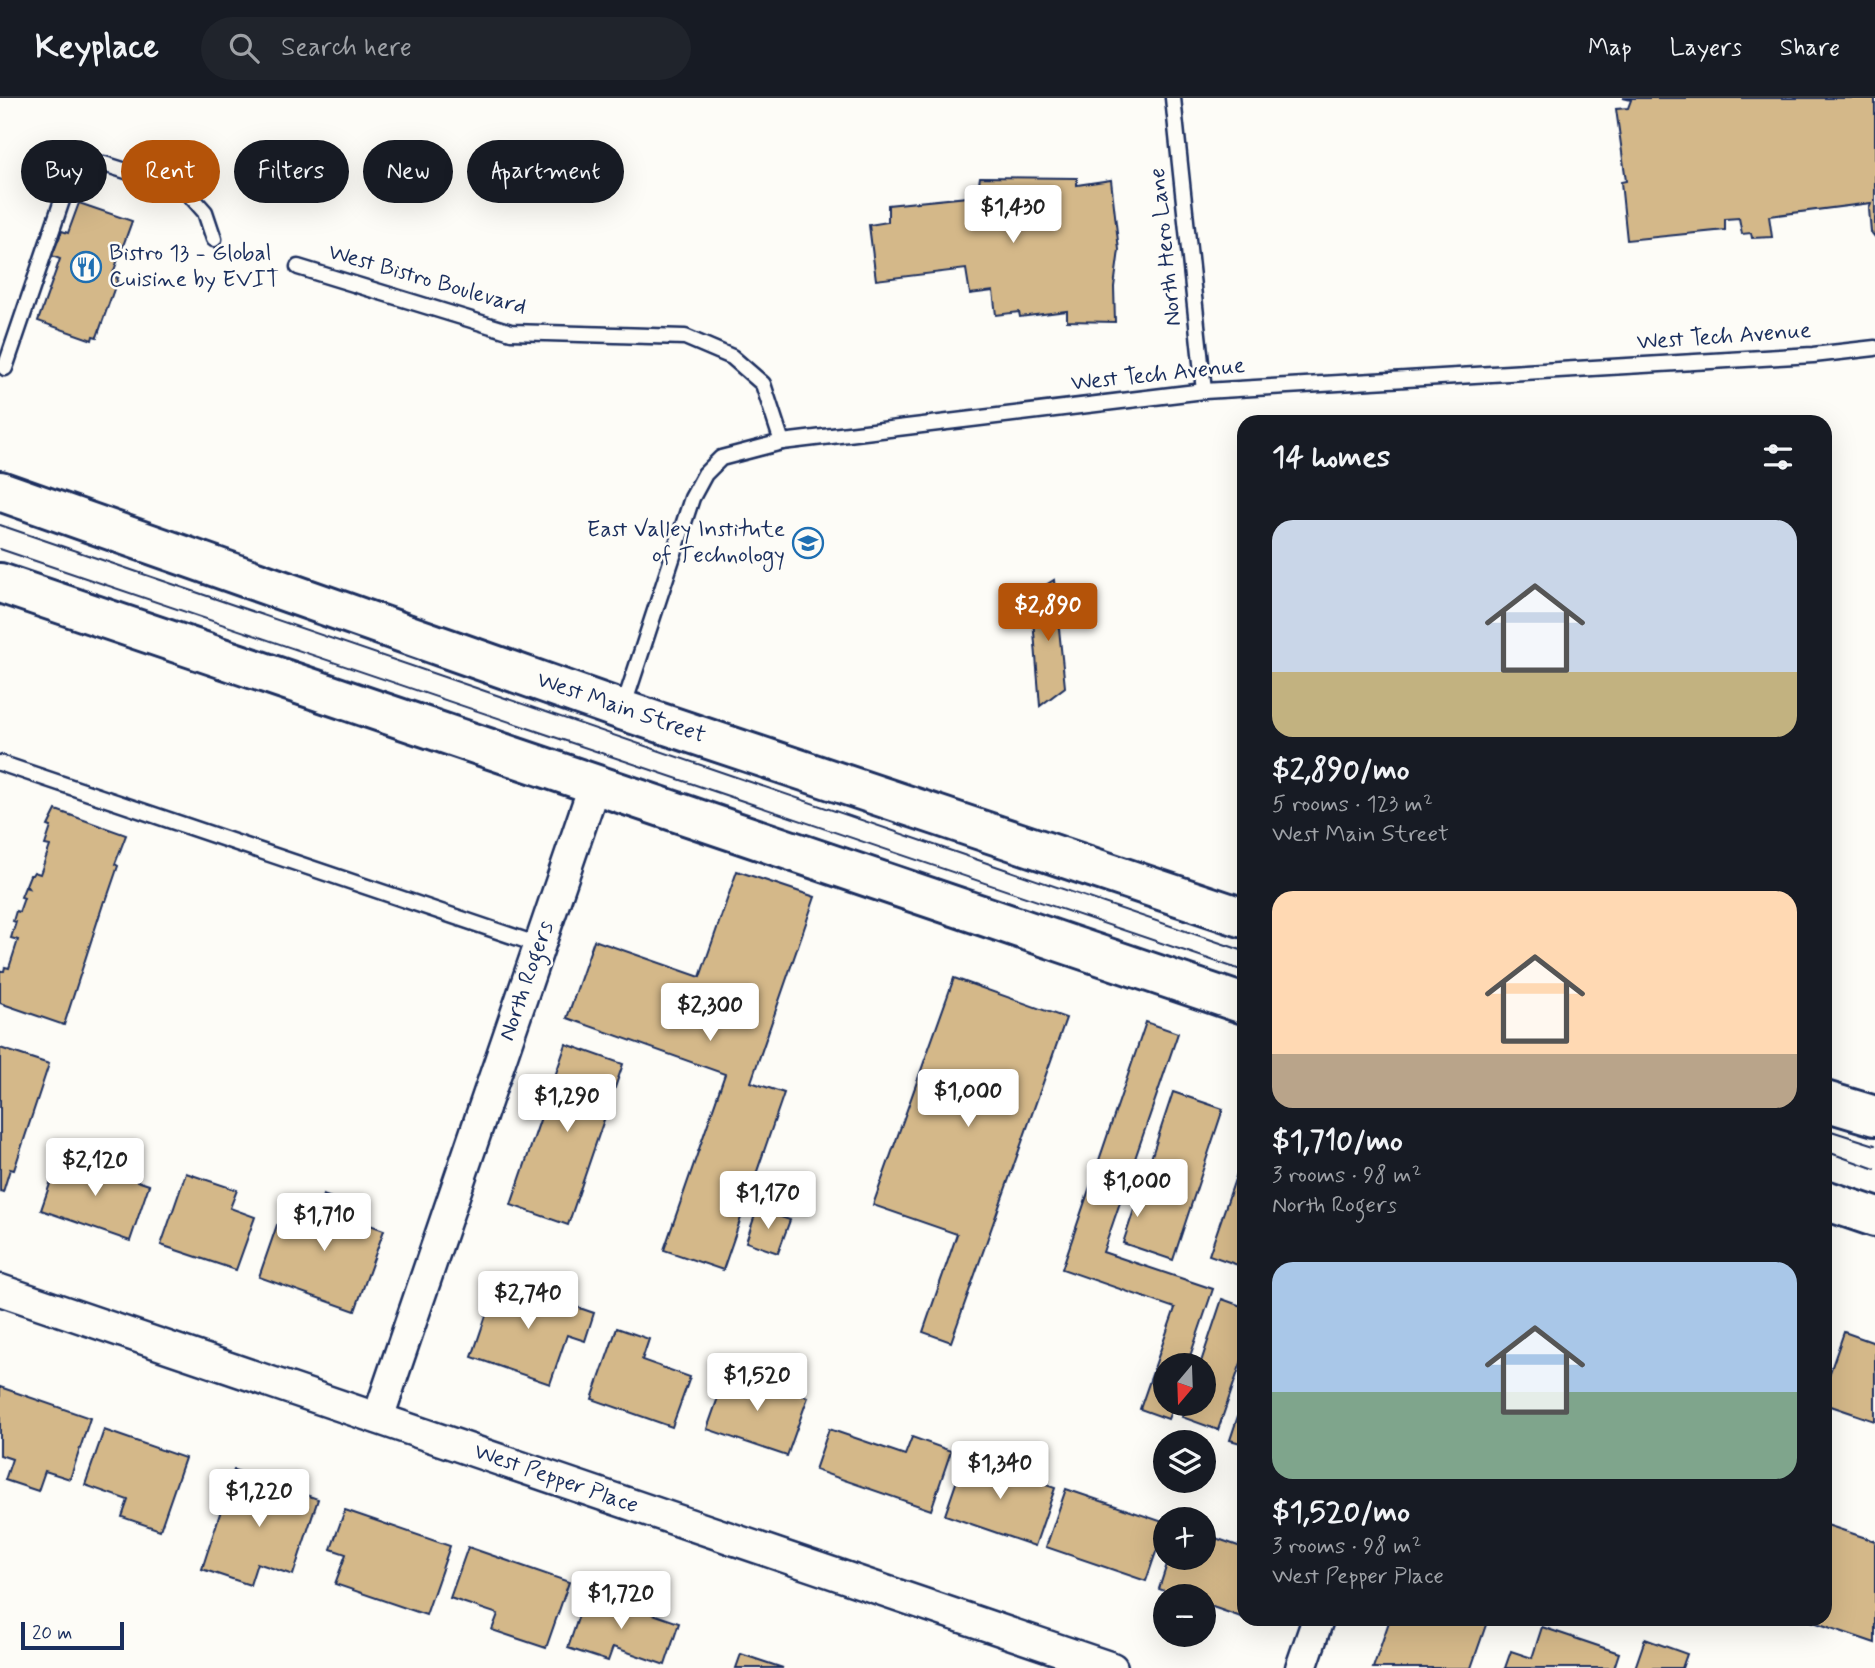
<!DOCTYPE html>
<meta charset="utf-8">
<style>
:root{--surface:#171b24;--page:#20242c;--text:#f1f3f6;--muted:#9ea1a6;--line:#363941;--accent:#b45309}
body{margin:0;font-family:Mynerve,sans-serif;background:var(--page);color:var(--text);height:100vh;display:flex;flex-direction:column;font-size:26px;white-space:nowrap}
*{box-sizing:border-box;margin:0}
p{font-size:23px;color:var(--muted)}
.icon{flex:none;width:38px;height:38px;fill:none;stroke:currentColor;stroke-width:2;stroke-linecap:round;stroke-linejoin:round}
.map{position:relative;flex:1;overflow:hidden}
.panel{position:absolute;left:1237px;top:317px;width:595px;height:1211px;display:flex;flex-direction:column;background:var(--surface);border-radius:21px;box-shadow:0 7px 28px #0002}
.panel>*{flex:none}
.banner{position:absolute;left:21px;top:42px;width:665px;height:63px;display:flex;gap:14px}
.needle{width:46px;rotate:199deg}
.fabs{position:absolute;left:1153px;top:1255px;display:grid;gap:14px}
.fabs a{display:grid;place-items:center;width:63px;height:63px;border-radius:50%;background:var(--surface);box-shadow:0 7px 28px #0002;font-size:35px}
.scale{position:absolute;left:21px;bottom:18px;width:103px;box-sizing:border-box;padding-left:7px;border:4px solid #1b2f5e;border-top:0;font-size:19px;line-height:24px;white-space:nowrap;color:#1b2f5e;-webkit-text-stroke:5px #fdfcf7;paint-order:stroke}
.price{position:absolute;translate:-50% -60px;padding:0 16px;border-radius:7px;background:#fff;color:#222;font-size:23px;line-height:46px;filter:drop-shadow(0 2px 4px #0008)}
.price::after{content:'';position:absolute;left:50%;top:42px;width:21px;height:16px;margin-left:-10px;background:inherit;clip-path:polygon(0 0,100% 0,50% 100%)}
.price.active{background:var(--accent);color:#fff}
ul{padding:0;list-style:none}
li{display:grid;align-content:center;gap:14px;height:371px;padding:0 35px}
li span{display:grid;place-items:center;height:217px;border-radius:21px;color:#555}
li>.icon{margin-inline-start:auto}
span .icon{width:126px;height:126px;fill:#fffc;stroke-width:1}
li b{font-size:30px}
h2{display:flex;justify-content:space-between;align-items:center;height:84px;padding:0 35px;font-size:30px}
.tag{padding:0 24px;border-radius:32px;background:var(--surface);box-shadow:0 7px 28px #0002;font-size:24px;line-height:63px}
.tag.active{background:var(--accent);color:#fff}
header{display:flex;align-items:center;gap:42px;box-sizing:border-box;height:98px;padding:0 35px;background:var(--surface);border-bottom:2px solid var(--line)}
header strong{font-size:33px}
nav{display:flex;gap:38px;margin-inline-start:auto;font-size:24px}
.search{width:490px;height:63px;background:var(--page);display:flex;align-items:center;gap:18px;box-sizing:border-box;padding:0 24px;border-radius:38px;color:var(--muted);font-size:26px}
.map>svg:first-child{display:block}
.building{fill:#d4b889;stroke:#1b2f5e;stroke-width:2}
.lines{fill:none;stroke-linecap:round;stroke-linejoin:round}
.lane-casing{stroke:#1b2f5e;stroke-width:19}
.street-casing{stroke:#1b2f5e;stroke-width:35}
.primary-casing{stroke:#1b2f5e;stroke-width:44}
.lane{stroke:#fdfcf7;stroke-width:14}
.street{stroke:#fdfcf7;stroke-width:30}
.primary{stroke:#fdfcf7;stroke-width:38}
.tram{stroke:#1b2f5e;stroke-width:2}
.labels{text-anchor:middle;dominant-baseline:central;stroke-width:5;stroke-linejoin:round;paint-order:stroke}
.street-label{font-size:23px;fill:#1b2f5e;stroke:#fdfcf7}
.poi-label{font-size:23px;fill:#1b2f5e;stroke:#fdfcf7;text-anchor:start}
</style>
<header>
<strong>Keyplace</strong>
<div class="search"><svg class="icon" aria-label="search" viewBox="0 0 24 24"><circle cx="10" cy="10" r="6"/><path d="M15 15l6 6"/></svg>Search here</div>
<nav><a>Map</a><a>Layers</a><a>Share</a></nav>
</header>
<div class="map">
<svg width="1875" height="1570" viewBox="0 0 1875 1570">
<rect width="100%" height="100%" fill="#fdfcf7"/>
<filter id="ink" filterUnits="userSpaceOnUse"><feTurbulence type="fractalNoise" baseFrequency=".0143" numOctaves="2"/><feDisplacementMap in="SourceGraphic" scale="14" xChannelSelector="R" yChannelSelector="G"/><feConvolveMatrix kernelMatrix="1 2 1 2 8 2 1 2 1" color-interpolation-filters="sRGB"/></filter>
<g filter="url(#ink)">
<!-- building -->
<g class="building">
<path d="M1623 0H1875V139L1871 134 1869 111 1871 105 1769 118 1772 139 1752 140 1751 135 1742 136 1739 120 1725 121V132L1627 142 1621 84 1626 83 1616 11 1628 10 1631 2Z"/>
<path d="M980 79 1077 80V87L1111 82 1119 152 1114 189 1115 224 1067 223V213L1020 219 1019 214 996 217 993 193 970 196 966 171 876 182 869 127 888 124V107L977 98Z"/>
<path d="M79 105 132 123 112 178 118 180 97 239 93 238 92 242 38 223 60 161 52 158 62 133 68 135Z"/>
<path d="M1054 482 1065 589 1040 608 1031 496Z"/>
<path d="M56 712 126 737 115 766 118 768 106 803H104L64 927 0 905V873H4L5 869 9 870 18 842 11 840 16 824 13 823 16 813 19 814 24 800 21 799 25 789 28 790 26 787 30 777H32L34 774 40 776 50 748 45 747 51 729 48 728Z"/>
<path d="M737 773 815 799 751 984 784 995 723 1172 664 1152 725 976 567 920 594 842 700 879Z"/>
<path d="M954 880 1066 920 951 1244 923 1234 957 1136 873 1107Z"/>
<path d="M1146 924 1178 935 1103 1154 1213 1191 1187 1267H1166V1306H1174L1168 1321 1140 1311 1175 1210 1062 1171Z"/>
<path d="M566 946 623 966 568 1127 511 1107Z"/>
<path d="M0 950 49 966 14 1072 10 1071 3 1094 0 1093Z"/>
<path d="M1173 994 1223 1011 1173 1162 1123 1145Z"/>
<path d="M60 1057 149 1087 130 1143 41 1112Z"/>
<path d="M1243 1058H1244V1169L1209 1157Z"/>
<path d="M186 1075 237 1092 230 1110 255 1119 236 1172 161 1147Z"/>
<path d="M323 1097 360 1110 356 1122 384 1132 355 1213 259 1179 277 1127 288 1130 296 1105 317 1113Z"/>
<path d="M757 1111 790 1122 778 1155 746 1144Z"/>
<path d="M498 1182 594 1215 585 1243 567 1237 550 1286 472 1259Z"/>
<path d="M1222 1201 1244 1209V1256L1218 1332 1182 1319 1186 1306H1204V1267H1200Z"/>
<path d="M617 1230 649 1241 642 1262 690 1279 672 1329 592 1301Z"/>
<path d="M1844 1234 1875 1245V1323L1825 1306V1289Z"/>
<path d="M728 1271 808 1299 787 1358 707 1331Z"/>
<path d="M0 1289 90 1320 70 1381 45 1373 38 1393 5 1382 12 1361 0 1357Z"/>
<path d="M1244 1300V1346L1230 1342Z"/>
<path d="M829 1331 905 1357 912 1339 951 1353 931 1412 815 1372Z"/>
<path d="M104 1332 185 1360 160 1432 122 1419 128 1402 85 1387Z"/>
<path d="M965 1359 1055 1390 1035 1448 945 1417Z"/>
<path d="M234 1372 318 1401 293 1477 257 1465 250 1487 202 1471Z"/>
<path d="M1066 1391 1166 1425 1146 1483 1046 1449Z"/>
<path d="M345 1412 450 1448 426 1517 335 1486 346 1456 331 1451Z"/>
<path d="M1827 1427 1875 1443V1545L1805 1521H1825V1433Z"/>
<path d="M1204 1436 1244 1450V1520L1204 1506V1498H1179L1159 1491 1169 1460H1204Z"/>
<path d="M468 1449 569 1484 546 1550 492 1532 498 1516 450 1500Z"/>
<path d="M587 1493 679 1525 665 1567 613 1549 608 1563 568 1550Z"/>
<path d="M1390 1521H1478L1487 1524 1471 1570H1373Z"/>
<path d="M1542 1529 1619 1555 1614 1570H1505L1511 1553 1532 1560Z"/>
<path d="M1645 1541 1687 1556 1682 1570H1635Z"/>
<path d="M741 1556 783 1570H736Z"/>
</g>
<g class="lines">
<!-- lane casing -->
<g class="lane-casing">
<g id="lane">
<path d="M1173 0 1204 293"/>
<path d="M298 169 511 234 685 239 732 259 763 286 782 344"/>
<path d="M5 270 70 79 83 67 104 66 161 84 189 96 205 114 214 141"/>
<path d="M623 610 692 400 705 376 721 360 782 344 1204 293 1813 257 1875 250"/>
<path d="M0 665 539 847"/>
</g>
</g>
<!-- street casing -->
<g class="street-casing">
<g id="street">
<path d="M0 1192 1112 1570"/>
<path d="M378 1320 595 685"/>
<path d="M1301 1570 1318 1521"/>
</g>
</g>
<!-- primary casing -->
<g class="primary-casing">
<g id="primary">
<path d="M0 393 622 612 1244 820"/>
<path d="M0 485 1244 906"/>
<path d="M1825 1003 1875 1018"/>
<path d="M1825 1102 1875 1119"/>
</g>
</g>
<!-- lane -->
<use href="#lane" class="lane"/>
<!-- street -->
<use href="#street" class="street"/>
<!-- primary -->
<use href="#primary" class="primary"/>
<!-- tram -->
<g class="tram">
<path d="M0 427 1244 853"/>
<path d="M0 451 1244 873"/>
<path d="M1825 1031 1875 1047"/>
<path d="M1825 1053 1875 1071"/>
</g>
</g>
</g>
<!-- icons -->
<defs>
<g id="restaurant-ring" transform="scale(1.575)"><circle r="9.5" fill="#fdfcf7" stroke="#1f6fb2" stroke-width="1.5"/><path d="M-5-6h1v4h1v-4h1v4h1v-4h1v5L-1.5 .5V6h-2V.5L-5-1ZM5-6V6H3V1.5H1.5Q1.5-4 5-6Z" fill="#1f6fb2"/></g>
<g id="school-ring" transform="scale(1.575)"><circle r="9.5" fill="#fdfcf7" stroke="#1f6fb2" stroke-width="1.5"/><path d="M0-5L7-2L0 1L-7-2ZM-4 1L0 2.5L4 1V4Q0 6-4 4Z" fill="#1f6fb2"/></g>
</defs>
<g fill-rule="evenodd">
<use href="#restaurant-ring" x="86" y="169"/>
<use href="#school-ring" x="808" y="445"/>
</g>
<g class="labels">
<!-- street labels -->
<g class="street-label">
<text transform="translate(1166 149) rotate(-96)">North Hero Lane</text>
<text transform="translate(427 182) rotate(16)">West Bistro Boulevard</text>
<text transform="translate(1724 239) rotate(-4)">West Tech Avenue</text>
<text transform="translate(1158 277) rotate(-6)">West Tech Avenue</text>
<text transform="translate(621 610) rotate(19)">West Main Street</text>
<text transform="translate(527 883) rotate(-71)">North Rogers</text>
<text transform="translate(556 1381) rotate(19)">West Pepper Place</text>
</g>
<!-- poi labels -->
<g class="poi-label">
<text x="109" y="156">Bistro 13 - Global<tspan x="109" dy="26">Cuisine by EVIT</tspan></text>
<text x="785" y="432" text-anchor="end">East Valley Institute<tspan x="785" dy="26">of Technology</tspan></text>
</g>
</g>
</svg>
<div class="fabs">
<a><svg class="needle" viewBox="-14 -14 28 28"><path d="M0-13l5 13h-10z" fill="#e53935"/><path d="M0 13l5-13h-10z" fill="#9ea1a6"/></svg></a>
<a><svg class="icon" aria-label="layers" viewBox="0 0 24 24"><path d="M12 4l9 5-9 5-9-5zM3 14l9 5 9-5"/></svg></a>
<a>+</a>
<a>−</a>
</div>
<div class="scale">20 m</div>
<b class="price" style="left:1013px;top:147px">$1,430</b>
<b class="price active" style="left:1048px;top:545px">$2,890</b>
<b class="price" style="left:710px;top:945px">$2,300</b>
<b class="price" style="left:968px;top:1031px">$1,000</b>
<b class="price" style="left:567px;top:1036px">$1,290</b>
<b class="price" style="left:95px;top:1100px">$2,120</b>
<b class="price" style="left:1137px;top:1121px">$1,000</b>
<b class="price" style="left:768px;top:1133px">$1,170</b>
<b class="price" style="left:324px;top:1155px">$1,710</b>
<b class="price" style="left:528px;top:1233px">$2,740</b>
<b class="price" style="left:757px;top:1315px">$1,520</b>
<b class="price" style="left:1000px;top:1403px">$1,340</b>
<b class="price" style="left:259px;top:1431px">$1,220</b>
<b class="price" style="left:621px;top:1533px">$1,720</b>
<div class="banner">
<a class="tag">Buy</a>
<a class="tag active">Rent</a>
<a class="tag">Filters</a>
<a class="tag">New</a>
<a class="tag">Apartment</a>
</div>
<section class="panel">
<h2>14 homes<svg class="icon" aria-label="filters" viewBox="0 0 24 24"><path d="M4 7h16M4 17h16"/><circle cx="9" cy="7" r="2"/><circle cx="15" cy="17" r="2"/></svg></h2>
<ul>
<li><span style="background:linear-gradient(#c9d6e8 70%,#c2b280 0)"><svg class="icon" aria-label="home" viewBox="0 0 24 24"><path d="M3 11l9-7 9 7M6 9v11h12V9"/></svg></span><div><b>$2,890/mo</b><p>5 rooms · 123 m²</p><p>West Main Street</p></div></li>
<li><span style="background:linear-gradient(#ffd9b3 75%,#b9a48a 0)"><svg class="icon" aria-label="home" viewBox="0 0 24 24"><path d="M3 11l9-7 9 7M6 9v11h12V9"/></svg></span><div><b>$1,710/mo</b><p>3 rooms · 98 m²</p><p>North Rogers</p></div></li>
<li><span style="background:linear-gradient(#a9c7e8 60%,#7fa58c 0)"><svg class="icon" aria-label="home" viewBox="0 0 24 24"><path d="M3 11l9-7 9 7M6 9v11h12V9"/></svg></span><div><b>$1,520/mo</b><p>3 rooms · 98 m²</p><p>West Pepper Place</p></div></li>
</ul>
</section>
</div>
